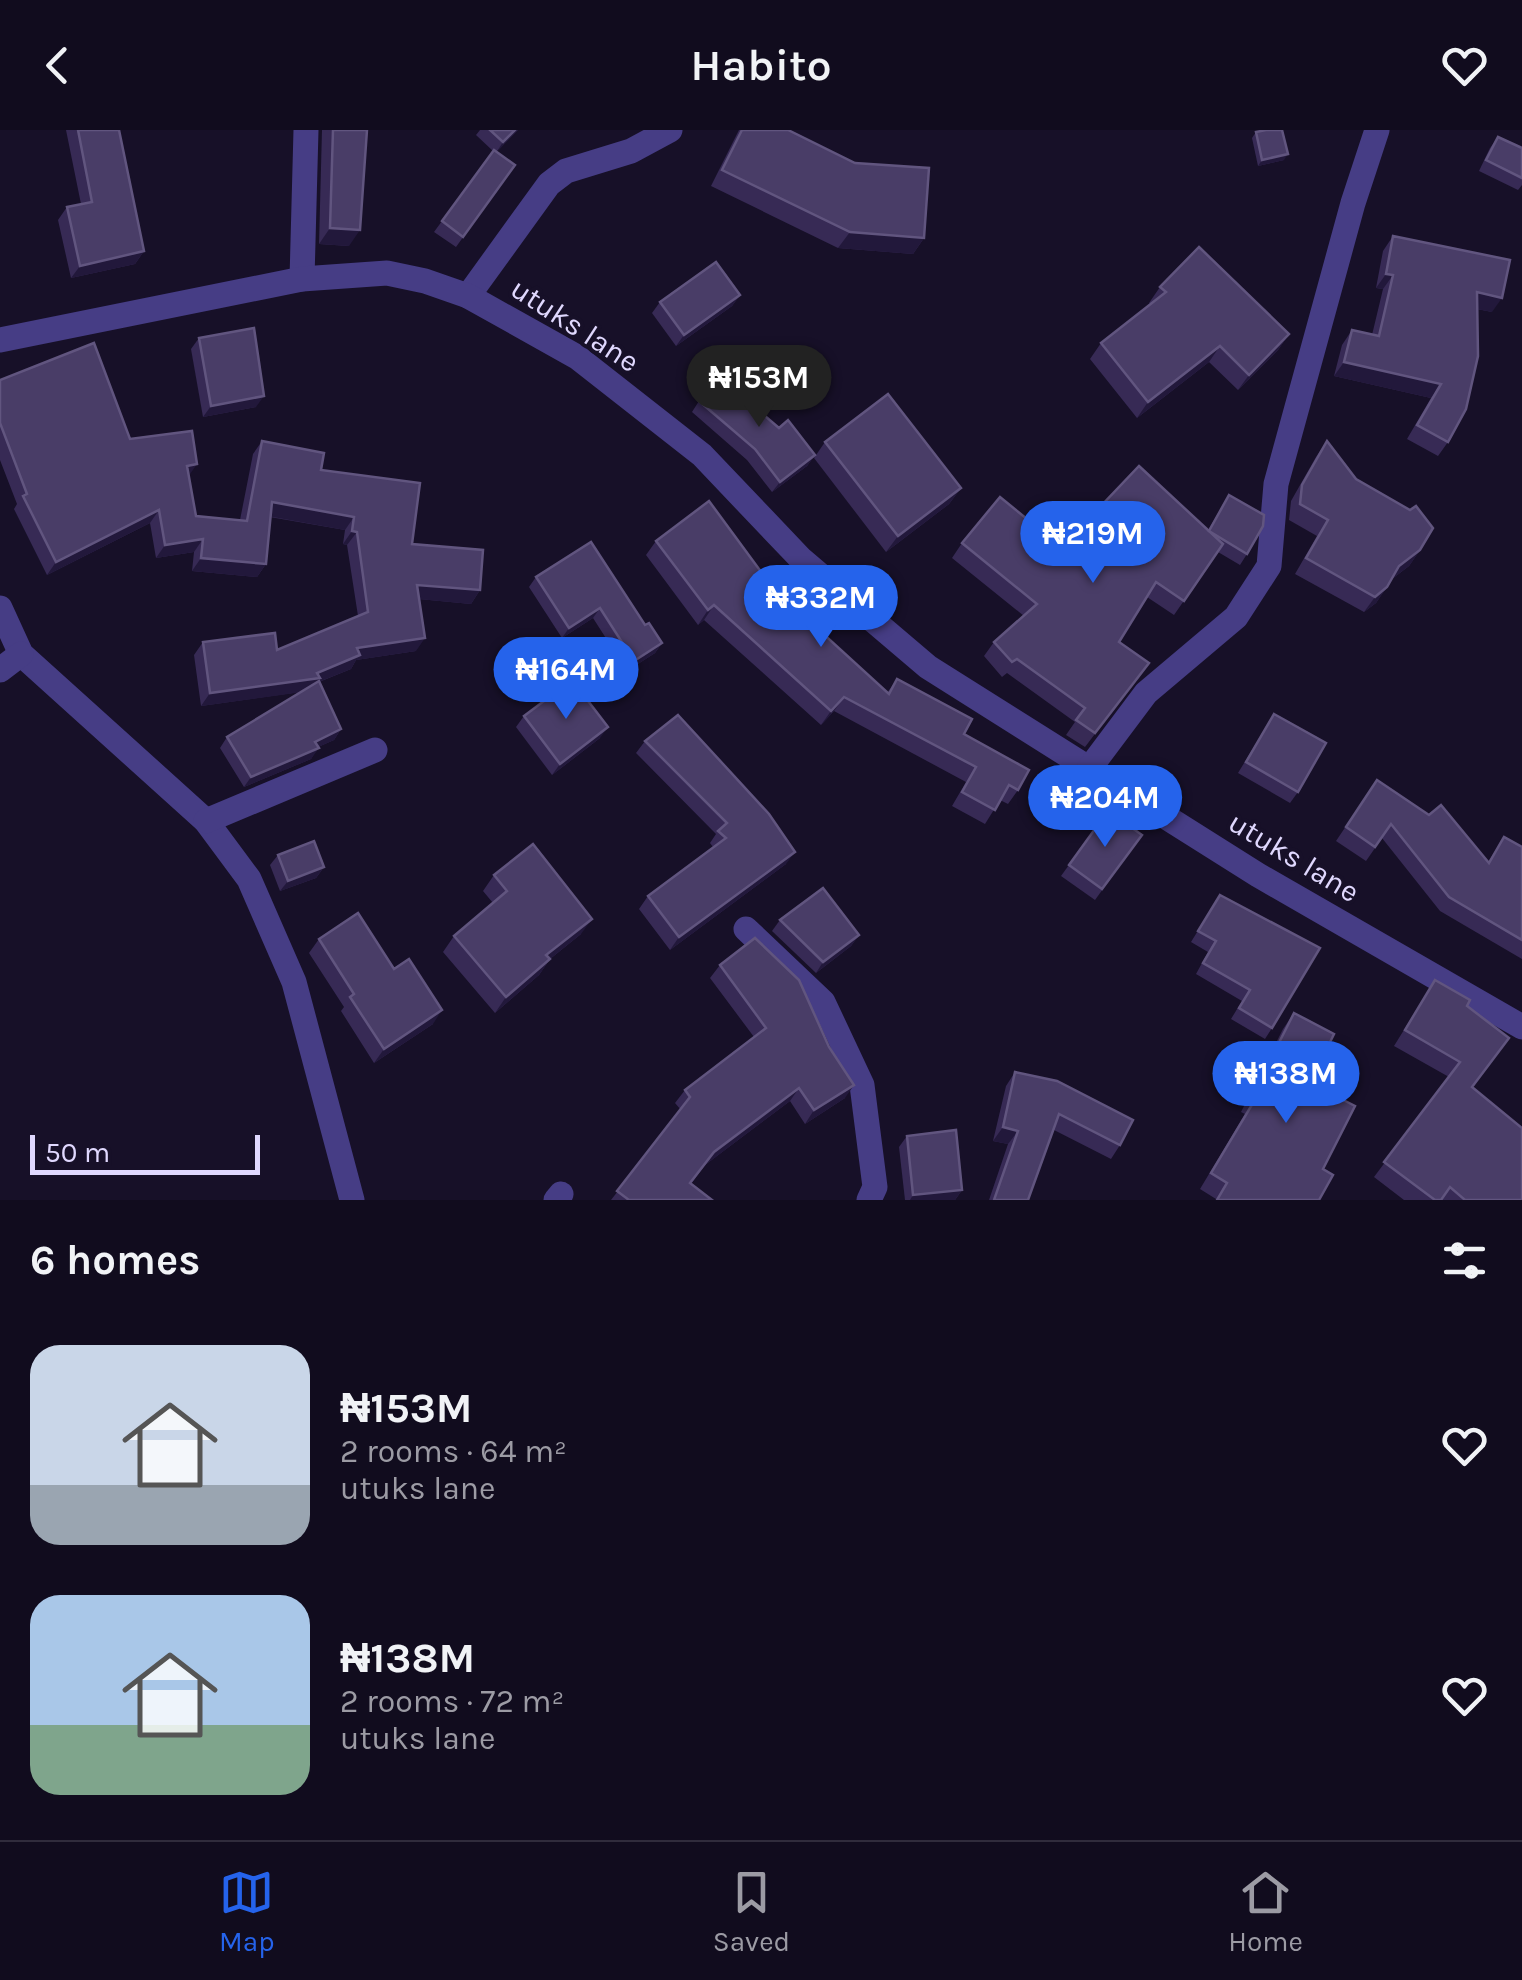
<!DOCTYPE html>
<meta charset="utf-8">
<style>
:root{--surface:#110c1e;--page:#1a1527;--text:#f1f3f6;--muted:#9c9ba4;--line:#302c3c;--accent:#2563eb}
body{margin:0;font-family:Karla,sans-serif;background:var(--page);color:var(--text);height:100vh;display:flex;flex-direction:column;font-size:38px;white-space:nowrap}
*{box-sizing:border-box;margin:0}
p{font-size:32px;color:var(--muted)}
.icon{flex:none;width:55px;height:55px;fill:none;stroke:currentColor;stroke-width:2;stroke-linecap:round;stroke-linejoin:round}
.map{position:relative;height:1070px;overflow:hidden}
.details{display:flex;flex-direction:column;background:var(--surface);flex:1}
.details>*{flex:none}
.scale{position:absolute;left:30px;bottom:25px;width:230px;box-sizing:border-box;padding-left:10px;border:5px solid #e0d8fe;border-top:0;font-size:28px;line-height:35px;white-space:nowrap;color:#e0d8fe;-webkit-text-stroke:8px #171028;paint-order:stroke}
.price{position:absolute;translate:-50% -85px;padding:0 22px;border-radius:35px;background:var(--accent);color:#fff;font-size:32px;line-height:65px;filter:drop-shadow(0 2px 5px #0008)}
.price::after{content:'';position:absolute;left:50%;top:60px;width:30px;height:22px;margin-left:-15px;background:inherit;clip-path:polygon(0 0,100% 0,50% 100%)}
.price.current{background:#222;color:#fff}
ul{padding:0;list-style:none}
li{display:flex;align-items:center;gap:30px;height:250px;padding:0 30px}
li span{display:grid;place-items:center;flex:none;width:280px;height:200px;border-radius:30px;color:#555}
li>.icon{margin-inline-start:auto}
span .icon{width:120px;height:120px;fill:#fffc;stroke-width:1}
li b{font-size:42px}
h2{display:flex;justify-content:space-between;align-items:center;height:120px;padding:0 30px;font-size:42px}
header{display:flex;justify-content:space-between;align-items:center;height:130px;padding:0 30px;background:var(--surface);font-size:45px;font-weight:600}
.dock{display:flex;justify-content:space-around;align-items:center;height:140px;border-top:2px solid var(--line);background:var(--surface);font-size:28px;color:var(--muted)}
.dock a{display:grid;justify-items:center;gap:5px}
.dock .current{color:var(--accent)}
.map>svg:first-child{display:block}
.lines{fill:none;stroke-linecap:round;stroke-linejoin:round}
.minor{stroke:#463d85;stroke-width:25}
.wall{fill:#372a55}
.shaded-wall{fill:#22183b}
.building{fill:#493d67;stroke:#61557f;stroke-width:2.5}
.labels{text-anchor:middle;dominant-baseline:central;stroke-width:8;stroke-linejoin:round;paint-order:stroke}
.street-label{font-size:30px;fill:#e0d8fe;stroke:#171028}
</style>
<header><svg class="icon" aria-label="back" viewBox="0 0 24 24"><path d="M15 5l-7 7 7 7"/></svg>Habito<svg class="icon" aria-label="heart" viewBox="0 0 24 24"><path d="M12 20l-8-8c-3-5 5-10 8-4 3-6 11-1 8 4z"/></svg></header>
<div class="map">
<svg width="1522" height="1070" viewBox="0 0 1522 1070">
<rect width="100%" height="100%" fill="#171028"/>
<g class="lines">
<!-- minor -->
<g class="minor">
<path d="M302 149 306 0"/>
<path d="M468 166 549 54 566 41 631 21 670 0"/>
<path d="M0 210 302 149 387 143 425 151 468 166 577 227 702 325 801 429 928 537 1258 745 1522 897"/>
<path d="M0 478 21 524 206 691 249 749 294 852 352 1070"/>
<path d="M0 540 21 524"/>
<path d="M1089 639 1146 563 1236 487 1269 436 1276 354 1353 73 1377 0"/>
<path d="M206 691 375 620"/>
<path d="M746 799 823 872 862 955 875 1057 869 1070"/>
<path d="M556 1070 561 1064"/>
</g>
</g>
<!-- wall -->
<g class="wall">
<path d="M66 0H119L144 121 135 134 71 148 58 90 67 77 81 74Z"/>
<path d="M322 0H367L349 116 319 114Z"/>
<path d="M480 0H518L496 22 515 35 456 117 434 102 493 21 476 5Z"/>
<path d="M739 0H788L924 108 913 124 838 118 711 56Z"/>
<path d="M1256 2 1284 30 1258 36 1252 8Z"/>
<path d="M1498 7 1522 18V55L1518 60 1479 41 1490 18Z"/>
<path d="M1393 106 1492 182 1477 179 1448 312 1438 326 1407 309 1431 268 1334 246 1342 215 1352 200 1372 205 1383 159 1376 158 1383 121Z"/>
<path d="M1160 157 1289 204 1278 220 1238 260 1209 232 1137 288 1090 229 1101 213 1151 174 1149 173Z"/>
<path d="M740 165 732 176 676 216 652 183 660 172Z"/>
<path d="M199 208 256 277 203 287 191 219Z"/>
<path d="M0 250 130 309 189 346 196 386 240 390 253 324 262 311 321 340 412 414 480 460 471 474 419 469 416 521 356 530 351 539 319 552 341 599 334 610 318 617 311 629 244 657 220 618 227 607 300 562 201 576 194 525 203 512 277 520 358 486 347 415 343 414 345 400 270 387 266 434 257 447 192 441 194 422 156 428 150 393 47 445 14 379 17 374 0 330Z"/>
<path d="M699 271 779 298 815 325 807 336 772 362 747 330 692 282Z"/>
<path d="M1327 311 1356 349 1420 420 1409 436 1392 449 1376 473 1364 482 1295 444 1317 406 1289 390 1291 371 1316 327Z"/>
<path d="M825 312 961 358 949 374 886 422 814 328Z"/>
<path d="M1229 365 1247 424 1240 435 1218 422 1174 485 1147 467 1119 512 1149 533 1085 617 1066 605 1075 592 1007 543 1002 547 984 526 994 512 1024 486 952 428 962 413 1054 411 1081 397 1208 400Z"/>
<path d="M656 411 773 458 887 563 897 549 964 604 1018 660 1008 674 1000 670 985 694 952 676 966 652 834 581 821 595 704 490 698 495 646 425Z"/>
<path d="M536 447 645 495 662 513 655 523 627 541 593 488 562 508 529 457Z"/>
<path d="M1274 584 1298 662 1290 673 1238 643Z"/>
<path d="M524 586 600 608 552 645 516 597Z"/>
<path d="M645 611 786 734 670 820 639 779 648 766 713 717 710 713 716 704 636 623Z"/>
<path d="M1377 650 1488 732 1504 707 1522 717V829L1440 781 1382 708 1366 731 1336 711Z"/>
<path d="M1108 681 1142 705 1095 770 1061 746Z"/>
<path d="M278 725 324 737 316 748 280 761 270 735Z"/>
<path d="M494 745 581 804 550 829 539 845 495 883 443 822 454 806 493 773 483 761Z"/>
<path d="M1220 765 1272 898 1265 909 1231 889 1242 871 1196 844 1208 822 1191 812Z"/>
<path d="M780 790 859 805 851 816 816 843 772 801Z"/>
<path d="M319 809 394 839 433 894 374 933 341 881 344 877 309 823Z"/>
<path d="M720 835 845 968 805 994 790 971 705 1035 691 1054 712 1070H611L681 980 675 973 685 960 754 907 710 848Z"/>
<path d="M1435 850 1467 876 1473 957 1522 1070H1404L1374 1047 1449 947 1394 916Z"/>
<path d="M1294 883 1310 953 1323 1039 1319 1070H1216V1069L1200 1059 1245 984 1241 982 1283 899Z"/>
<path d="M1015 942 1120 1015 1111 1029 1054 1000 1028 1070H989L1008 1014 993 1011 1006 956Z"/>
<path d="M907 1006 962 1060 955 1070H905L899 1017Z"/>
</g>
<!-- shaded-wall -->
<g class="shaded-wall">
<path d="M515 0H518L496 23 503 12Z"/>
<path d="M1288 24 1284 30 1258 36 1262 30Z"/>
<path d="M330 98 360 100 349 116 319 114Z"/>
<path d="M850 102 924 108 913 124 838 118Z"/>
<path d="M144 121 135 134 71 148 80 136Z"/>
<path d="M1386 144 1393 145 1383 159 1376 158Z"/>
<path d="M1477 162 1502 168 1492 182 1467 177Z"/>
<path d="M740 165 732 176 676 216 684 205Z"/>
<path d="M1289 204 1278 220 1238 260 1249 245Z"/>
<path d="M1220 216 1209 232 1137 288 1148 272Z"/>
<path d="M1344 232 1441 254 1431 268 1334 246Z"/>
<path d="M264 266 256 277 203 287 211 276Z"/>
<path d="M815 325 807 336 772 362 780 352Z"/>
<path d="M197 334 188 347 187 336Z"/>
<path d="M961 358 949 374 886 422 898 406Z"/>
<path d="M272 372 354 387 345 400 262 385Z"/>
<path d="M159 380 150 393 47 445 56 432Z"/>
<path d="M352 401 357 402 347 415 343 414Z"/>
<path d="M203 409 194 422 156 428 165 415Z"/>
<path d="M1420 420 1409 436 1388 452 1399 436Z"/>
<path d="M201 428 266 434 257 447 192 441Z"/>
<path d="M417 455 480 460 471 474 408 468Z"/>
<path d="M1387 457 1376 473 1364 482 1375 467Z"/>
<path d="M714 475 704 490 698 495 708 480Z"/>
<path d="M600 478 593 488 562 508 569 498Z"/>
<path d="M425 508 416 521 356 530 351 539 316 553 310 561 201 576 210 563 317 543 357 518Z"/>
<path d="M662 513 655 523 627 541 634 531Z"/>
<path d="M844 567 834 581 821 595 831 581Z"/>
<path d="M608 597 600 608 552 645 560 634Z"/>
<path d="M341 599 334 610 307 622 315 612Z"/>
<path d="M319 618 311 629 244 657 251 647Z"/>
<path d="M795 722 786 734 670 820 679 807Z"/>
<path d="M324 737 316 748 280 761 288 751Z"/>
<path d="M592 789 581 804 535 841 546 825Z"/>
<path d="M859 805 851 816 816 843 823 832Z"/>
<path d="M550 829 539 845 495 883 506 867Z"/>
<path d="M442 880 433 894 374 933 384 919Z"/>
<path d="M854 955 845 968 805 994 814 980Z"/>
<path d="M799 958 790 971 705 1035 714 1022Z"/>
<path d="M1003 997 1018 1001 1008 1014 993 1011Z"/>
<path d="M962 1060 955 1070H910L913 1065Z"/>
</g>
<!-- building -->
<g class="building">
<path d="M78 0H119L144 121 80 136 67 77 92 72Z"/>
<path d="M333 0H367L360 100 330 98Z"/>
<path d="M490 0H515L503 12Z"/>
<path d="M742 0H788L855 33 929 38 924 108 850 102 722 40Z"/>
<path d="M1266 0H1282L1288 24 1262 30 1256 2Z"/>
<path d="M1498 7 1522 18V48L1486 30Z"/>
<path d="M494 20 515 35 463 107 442 91Z"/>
<path d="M1393 106 1510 130 1502 168 1477 162 1478 226 1466 279 1448 312 1417 295 1441 254 1344 232 1352 200 1379 206 1393 145 1386 144Z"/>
<path d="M1199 117 1289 204 1249 245 1220 216 1148 272 1101 213 1166 162 1160 157Z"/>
<path d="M716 132 740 165 684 205 660 172Z"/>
<path d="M254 198 264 266 211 276 199 208Z"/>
<path d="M94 213 130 309 192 301 197 334 187 336 196 386 247 391 262 311 324 323 321 340 420 353 412 414 483 420 480 460 417 455 425 508 357 518 360 525 317 543 320 548 210 563 203 512 275 503 277 520 368 482 357 402 352 401 354 387 272 372 266 434 201 428 203 409 165 415 159 380 56 432 23 366 27 364 0 293V250Z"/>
<path d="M720 247 779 298 788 290 815 325 780 352 755 319 699 271Z"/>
<path d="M888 264 961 358 898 406 825 312Z"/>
<path d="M1327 311 1356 349 1410 380 1416 376 1433 398 1420 420 1399 436 1387 457 1375 467 1306 428 1328 390 1300 374 1302 355Z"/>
<path d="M1139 336 1223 414 1184 471 1156 452 1119 512 1149 533 1095 603 1076 590 1085 578 1017 529 1012 532 994 512 1037 474 962 413 1000 367 1054 411 1077 392 1081 397Z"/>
<path d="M1229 365 1264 385 1263 396 1247 424 1209 401Z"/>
<path d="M709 371 773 458 889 564 897 549 972 589 964 604 1029 640 1018 660 1009 655 995 680 962 662 976 637 844 567 831 581 714 475 708 480 656 411Z"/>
<path d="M591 412 645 495 649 493 662 513 634 531 600 478 569 498 536 447Z"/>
<path d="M572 550 608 597 560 634 524 586Z"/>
<path d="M319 551 341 599 315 612 319 618 251 647 227 607Z"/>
<path d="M1274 584 1326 613 1298 662 1246 632Z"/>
<path d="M678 585 769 684 795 722 679 807 648 766 726 708 718 701 727 693 645 611Z"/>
<path d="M1377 650 1429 685 1441 675 1489 733 1504 707 1522 717V810L1449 767 1391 694 1375 717 1346 697Z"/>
<path d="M1108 681 1142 705 1102 759 1069 735Z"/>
<path d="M314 711 324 737 288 751 278 725Z"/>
<path d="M533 714 592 789 546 825 550 829 506 867 454 806 507 761 494 745Z"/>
<path d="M823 758 859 805 823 832 780 790Z"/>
<path d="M1220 765 1320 818 1272 898 1239 878 1250 860 1203 833 1216 811 1198 801Z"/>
<path d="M358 783 394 839 409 829 442 880 384 919 350 867 354 864 319 809Z"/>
<path d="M755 808 799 850 829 917 854 955 814 980 799 958 714 1022 690 1053 712 1070H629L617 1061 690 967 685 960 766 898 720 835Z"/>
<path d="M1435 850 1470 870 1467 876 1509 908 1472 957 1522 998V1070H1465L1450 1057 1441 1070H1435L1384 1032 1460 932 1405 900Z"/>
<path d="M1294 883 1334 904 1310 953 1355 976 1323 1039 1333 1045 1319 1070H1217L1227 1053 1211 1043 1256 968 1252 966Z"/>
<path d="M1015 942 1057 951 1133 990 1120 1015 1059 984 1028 1070H994L1018 1001 1003 997Z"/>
<path d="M956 1000 962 1060 913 1065 907 1006Z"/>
</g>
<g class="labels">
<!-- street labels -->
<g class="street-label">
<text transform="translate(575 195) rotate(33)">utuks lane</text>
<text transform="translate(1294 727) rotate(31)">utuks lane</text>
</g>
</g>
</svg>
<div class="scale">50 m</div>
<b class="price current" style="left:759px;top:300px">₦153M</b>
<b class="price" style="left:1093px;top:456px">₦219M</b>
<b class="price" style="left:821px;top:520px">₦332M</b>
<b class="price" style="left:566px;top:592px">₦164M</b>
<b class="price" style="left:1105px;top:720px">₦204M</b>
<b class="price" style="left:1286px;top:996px">₦138M</b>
</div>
<section class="details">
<h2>6 homes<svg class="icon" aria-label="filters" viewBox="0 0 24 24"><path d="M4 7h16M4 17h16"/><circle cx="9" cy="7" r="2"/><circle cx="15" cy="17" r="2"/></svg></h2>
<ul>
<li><span style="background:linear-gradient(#c9d6e8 70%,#9aa5b1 0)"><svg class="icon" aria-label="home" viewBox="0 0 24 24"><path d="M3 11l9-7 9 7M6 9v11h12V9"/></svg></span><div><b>₦153M</b><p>2 rooms · 64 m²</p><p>utuks lane</p></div><svg class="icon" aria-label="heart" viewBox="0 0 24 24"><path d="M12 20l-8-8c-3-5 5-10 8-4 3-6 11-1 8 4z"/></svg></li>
<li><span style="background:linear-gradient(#a9c7e8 65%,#7fa58c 0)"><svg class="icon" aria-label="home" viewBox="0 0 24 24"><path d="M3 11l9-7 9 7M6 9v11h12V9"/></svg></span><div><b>₦138M</b><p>2 rooms · 72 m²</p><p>utuks lane</p></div><svg class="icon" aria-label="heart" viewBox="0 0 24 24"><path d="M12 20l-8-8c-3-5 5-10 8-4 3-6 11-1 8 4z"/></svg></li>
</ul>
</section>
<nav class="dock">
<a class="current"><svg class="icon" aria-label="map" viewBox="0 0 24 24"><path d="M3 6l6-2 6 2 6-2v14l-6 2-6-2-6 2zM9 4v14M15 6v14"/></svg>Map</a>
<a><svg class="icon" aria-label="saved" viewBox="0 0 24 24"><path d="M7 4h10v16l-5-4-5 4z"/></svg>Saved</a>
<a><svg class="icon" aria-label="home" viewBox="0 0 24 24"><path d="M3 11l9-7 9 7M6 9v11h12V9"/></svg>Home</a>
</nav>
